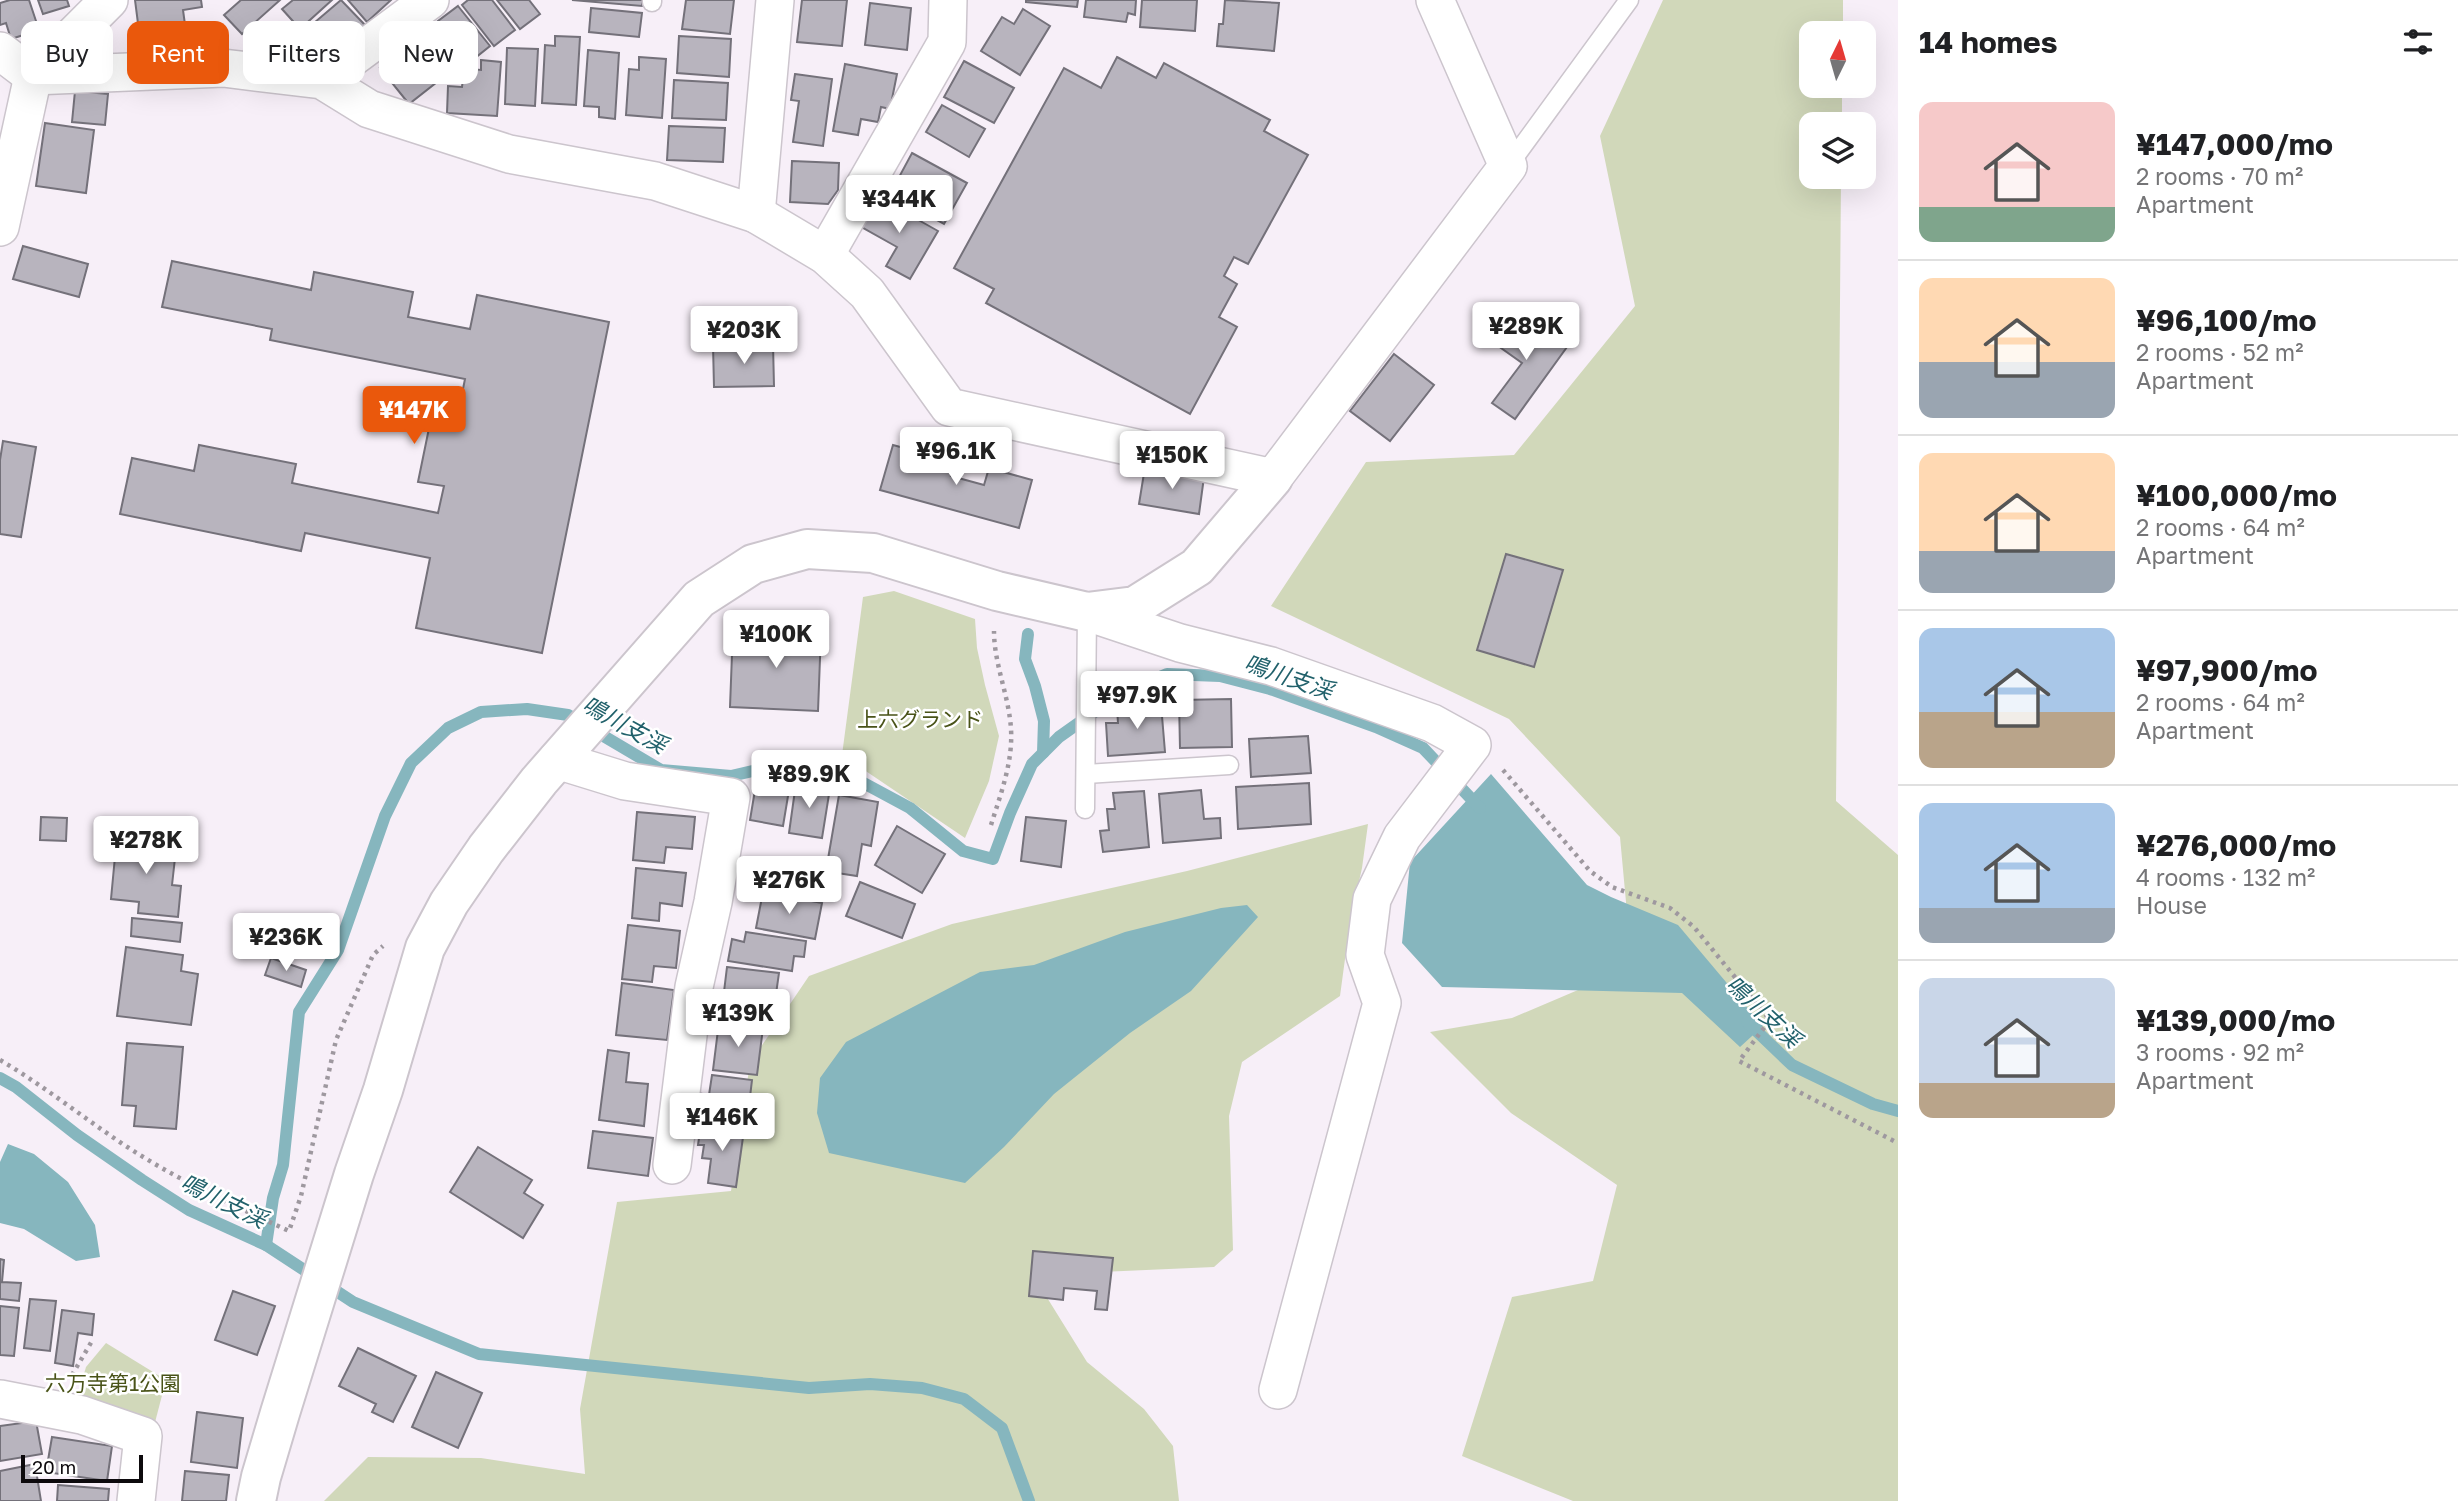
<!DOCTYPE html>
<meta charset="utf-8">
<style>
:root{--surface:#fff;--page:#f2f2f2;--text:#202124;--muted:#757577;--line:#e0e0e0;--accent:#ea580c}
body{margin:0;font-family:"Golos Text","Noto Sans JP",sans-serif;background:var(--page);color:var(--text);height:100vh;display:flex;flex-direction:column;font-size:26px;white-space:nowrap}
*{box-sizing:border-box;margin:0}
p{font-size:23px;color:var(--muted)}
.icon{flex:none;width:38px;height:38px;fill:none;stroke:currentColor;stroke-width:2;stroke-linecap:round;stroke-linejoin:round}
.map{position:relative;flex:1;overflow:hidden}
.panel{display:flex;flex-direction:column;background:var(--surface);width:560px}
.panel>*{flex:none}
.top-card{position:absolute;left:21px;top:21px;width:665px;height:63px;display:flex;gap:14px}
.needle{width:46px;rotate:5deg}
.fabs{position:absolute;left:1799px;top:21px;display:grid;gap:14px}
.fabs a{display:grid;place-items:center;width:77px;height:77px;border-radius:14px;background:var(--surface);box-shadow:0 7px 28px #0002;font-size:35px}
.scale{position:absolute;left:21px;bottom:18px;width:122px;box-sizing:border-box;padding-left:7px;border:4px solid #0d0a0d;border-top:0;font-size:19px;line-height:24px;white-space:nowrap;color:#0d0a0d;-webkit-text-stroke:5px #fff;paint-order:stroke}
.price{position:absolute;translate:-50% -60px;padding:0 16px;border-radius:7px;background:#fff;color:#222;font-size:23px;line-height:46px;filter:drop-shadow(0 2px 4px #0008)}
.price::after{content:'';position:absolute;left:50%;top:42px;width:21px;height:16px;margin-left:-10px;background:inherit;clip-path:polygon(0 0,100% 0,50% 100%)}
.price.selected{background:var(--accent);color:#fff}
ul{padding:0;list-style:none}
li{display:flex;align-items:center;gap:21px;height:175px;padding:0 21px}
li+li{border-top:2px solid var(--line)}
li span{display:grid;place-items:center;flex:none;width:196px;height:140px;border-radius:14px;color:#555}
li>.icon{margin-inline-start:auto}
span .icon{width:84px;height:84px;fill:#fffc;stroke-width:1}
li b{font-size:30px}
h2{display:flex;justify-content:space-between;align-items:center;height:84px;padding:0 21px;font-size:30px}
.pill{padding:0 24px;border-radius:14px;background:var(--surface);box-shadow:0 7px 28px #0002;font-size:24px;line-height:63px}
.pill.selected{background:var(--accent);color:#fff}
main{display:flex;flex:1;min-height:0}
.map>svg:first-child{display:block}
.green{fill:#d1d8ba}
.water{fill:#86b6be}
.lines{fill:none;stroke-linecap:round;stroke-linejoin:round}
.stream{stroke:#86b6be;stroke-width:12}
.building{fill:#b8b4be;stroke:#74717a;stroke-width:2}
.service-casing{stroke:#ccc5cd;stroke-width:21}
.minor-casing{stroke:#ccc5cd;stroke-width:40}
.tertiary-casing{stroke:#ccc5cd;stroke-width:42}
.path{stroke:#9e989f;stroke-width:4.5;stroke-dasharray:3.5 5;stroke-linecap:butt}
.service{stroke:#fff;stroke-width:18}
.minor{stroke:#fff;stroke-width:37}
.tertiary{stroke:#fff;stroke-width:38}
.labels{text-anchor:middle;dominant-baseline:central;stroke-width:5;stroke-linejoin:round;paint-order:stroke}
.park-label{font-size:21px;fill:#495318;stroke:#fff}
.water-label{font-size:23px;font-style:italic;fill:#21616b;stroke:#fff}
</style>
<main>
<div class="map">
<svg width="1898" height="1501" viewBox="0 0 1898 1501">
<rect width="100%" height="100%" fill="#f7eff8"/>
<!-- green -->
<g class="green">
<path d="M1663 0H1843V33H1811V86H1842V124H1811V177H1841L1836 801 1898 855V1501H1573L1462 1456 1512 1297 1593 1281 1617 1185 1511 1113 1430 1032 1512 1018 1632 967 1620 837 1509 719 1271 606 1366 462 1514 455 1635 306 1600 136Z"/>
<path d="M894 591 975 619 977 648 985 685 999 736 989 781 965 838 842 755 863 597Z"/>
<path d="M1368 824 1362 868 1350 922 1340 996 1242 1062 1229 1116 1233 1250 1214 1267 1033 1275 1087 1362 1144 1409 1173 1446 1179 1501H324L368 1457 481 1458 585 1474 580 1409 617 1202 731 1191 750 1063 809 976 952 924 1187 871Z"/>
<path d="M106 1343 166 1380 153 1430 76 1401 86 1367Z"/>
</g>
<!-- water -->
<g class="water">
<path d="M1491 774 1587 885 1611 897 1678 925 1763 1026 1740 1047 1682 993 1442 987 1402 943 1410 862Z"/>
<path d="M1247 905 1258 917 1191 991 1130 1033 1054 1094 1004 1147 965 1183 829 1153 817 1113 820 1078 846 1042 980 972 1034 965 1125 932 1221 908Z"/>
<path d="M8 1144 34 1154 68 1182 95 1225 100 1257 76 1261 24 1229 0 1223V1162Z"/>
</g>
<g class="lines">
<!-- stream -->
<g class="stream">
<path d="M1028 634 1025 659 1035 686 1044 721 1043 753"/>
<path d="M1747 1022 1792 1065 1873 1104 1898 1111"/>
<path d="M0 1078 16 1087 77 1135 142 1180 189 1210 266 1245 273 1198 283 1165 299 1012 338 950 385 816 411 763 448 728 481 712 527 709 568 715 661 770 731 776 770 767 845 773 910 808 963 851 993 859 1010 813 1032 764 1059 737 1121 693 1167 674 1220 676 1270 689 1376 727 1423 748 1480 808"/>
<path d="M266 1245 353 1302 479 1354 809 1388 870 1384 922 1388 964 1399 1002 1428 1029 1501"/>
</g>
</g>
<!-- building -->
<g class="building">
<path d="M10 0H29L39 30 11 39 6 23 0 25V3Z"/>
<path d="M38 0H67L69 6 43 14Z"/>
<path d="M135 0H201L202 7 183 10 186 32 140 39Z"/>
<path d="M241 0H280L242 34 224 15Z"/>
<path d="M293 0H332L300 29 282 9Z"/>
<path d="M341 0 365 25 346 41 337 30 314 49 301 34Z"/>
<path d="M348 0H391L367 22Z"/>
<path d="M468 0H492L515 30 494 46 462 5Z"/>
<path d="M497 0H529L540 14 520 29Z"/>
<path d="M572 0H643L642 6Z"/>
<path d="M686 0H734L730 34 682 29Z"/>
<path d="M802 0H847L842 46 797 42Z"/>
<path d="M1026 0H1078L1077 7 1026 2Z"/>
<path d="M1086 0H1136L1135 15 1128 13 1126 22 1084 17Z"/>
<path d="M1142 0H1197L1195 31 1140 27Z"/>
<path d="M1225 0 1279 3 1274 51 1217 46 1219 24H1223Z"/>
<path d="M870 3 911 8 907 50 865 45Z"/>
<path d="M458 6 490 46 470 62 438 21Z"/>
<path d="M591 8 642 13 639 37 589 32Z"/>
<path d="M1023 9 1050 26 1020 75 981 51 1002 17 1014 24Z"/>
<path d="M434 25 467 64 445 82 414 42Z"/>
<path d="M555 36 580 37 576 105 542 103 545 45 555 46Z"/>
<path d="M679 36 731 39 729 77 677 73Z"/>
<path d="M408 46 437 82 409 104 380 68Z"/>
<path d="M507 48 538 49 535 106 505 104Z"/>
<path d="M588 50 619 53 615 119 599 117V107L584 106Z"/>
<path d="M639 57 666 59 662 118 626 115 629 69 639 70Z"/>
<path d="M1117 57 1156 78 1164 63 1270 120 1264 131 1308 155 1248 264 1234 257 1224 276 1237 284 1219 317 1237 327 1190 414 986 303 994 289 954 268 1064 68 1101 88Z"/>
<path d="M481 60 501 62 497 116 447 113 448 86 462 87 463 78H470L471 69 481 70Z"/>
<path d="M964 61 1014 88 994 123 944 97Z"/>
<path d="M845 64 897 74 890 109 881 107 878 122 861 119 858 135 833 131Z"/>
<path d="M795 74 832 79 823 146 793 142 799 101 791 100Z"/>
<path d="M674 80 728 83 726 120 672 118Z"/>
<path d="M75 91 108 94 105 125 72 122Z"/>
<path d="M942 105 985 129 969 157 926 132Z"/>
<path d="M45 123 94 130 86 193 36 186Z"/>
<path d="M669 126 725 128 723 162 667 160Z"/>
<path d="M912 153 967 183 944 224 904 202 913 187 898 179Z"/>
<path d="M792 161 839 163 838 190 828 204 790 202Z"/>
<path d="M874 195 938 231 910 279 886 266 897 247 858 225Z"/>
<path d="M23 246 88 264 79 297 13 279Z"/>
<path d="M172 261 311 290 314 272 413 292 408 317 470 329 477 295 609 322 542 653 416 628 430 558 305 533 301 551 120 514 132 458 194 471 199 445 296 464 292 483 438 513 444 486 418 482 436 394 461 399 465 379 270 340 272 329 162 307Z"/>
<path d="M1517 311 1567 347 1515 419 1492 403 1522 363 1494 343Z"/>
<path d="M773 344 774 386 714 387 713 345Z"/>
<path d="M1394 354 1434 385 1390 441 1350 411Z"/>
<path d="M3 441 36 447 21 537 0 534V460Z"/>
<path d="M893 445 955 462 951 476 984 485 989 468 1032 480 1019 528 880 490Z"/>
<path d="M1145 467 1204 477 1199 514 1139 504Z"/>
<path d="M1506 554 1563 570 1534 667 1477 650Z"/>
<path d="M733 628 821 632 818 711 730 707Z"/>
<path d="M1231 699 1232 747 1180 748 1179 700Z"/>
<path d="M1161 704 1165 752 1108 756 1106 723H1118L1117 708Z"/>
<path d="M1308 736 1311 773 1251 777 1249 739Z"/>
<path d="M758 772 791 778 783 826 750 820Z"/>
<path d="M796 783 830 788 822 838 789 833Z"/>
<path d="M1309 783 1311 824 1238 829 1236 787Z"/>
<path d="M1201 790 1204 819 1220 818 1221 838 1163 843 1159 794Z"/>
<path d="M1144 791 1149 847 1103 852 1100 831 1109 830 1107 809H1115L1113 793Z"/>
<path d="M839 795 878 802 871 846 862 844 857 876 837 873 840 861 828 859Z"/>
<path d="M637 812 695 817 692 849 666 847 664 863 633 860Z"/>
<path d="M41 817 67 818 66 841 40 840Z"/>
<path d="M1026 817 1066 821 1061 867 1021 861Z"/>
<path d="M897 826 945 854 922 893 875 865Z"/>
<path d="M127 834 165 838 164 858H175L172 885 181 886 178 917 138 913 139 902 111 899 116 846 126 849Z"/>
<path d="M636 868 686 873 682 906 660 903 659 921 632 918Z"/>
<path d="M860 882 915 904 902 938 846 916Z"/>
<path d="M763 892 822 903 815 939 756 928Z"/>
<path d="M132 918 182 923 180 942 131 936Z"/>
<path d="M628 925 680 931 676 968 654 966 652 982 622 979Z"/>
<path d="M746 932 806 941 804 957 794 956 792 971 728 961 732 939 744 942Z"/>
<path d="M126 947 183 955 181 971 198 974 191 1025 117 1016Z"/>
<path d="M271 958 306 970 301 987 265 975Z"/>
<path d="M727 967 779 973 775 1001 762 999 759 1022 729 1019 731 1000H723Z"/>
<path d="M622 983 674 990 667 1040 616 1035Z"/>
<path d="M719 1022 763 1028 757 1075 713 1070Z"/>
<path d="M127 1043 183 1047 176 1129 134 1126 136 1106 122 1105Z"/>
<path d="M608 1050 629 1053 626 1082 648 1084 644 1126 599 1120Z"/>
<path d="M712 1075 752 1080 747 1122 694 1115 696 1093 709 1095Z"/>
<path d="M701 1124 744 1130 736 1187 708 1183 711 1159 702 1158 704 1145H698Z"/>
<path d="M593 1131 653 1138 648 1176 588 1168Z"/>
<path d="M478 1147 532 1180 524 1193 543 1205 523 1238 450 1192Z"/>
<path d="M1033 1251 1113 1258 1107 1310 1095 1309 1097 1291 1064 1288 1063 1300 1029 1296Z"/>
<path d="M0 1259 4 1260 2 1282 21 1283 19 1301 0 1299Z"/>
<path d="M233 1291 275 1306 257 1355 215 1340Z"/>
<path d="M30 1299 56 1301 50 1351 24 1348Z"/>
<path d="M0 1306 19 1308 14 1356 0 1355Z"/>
<path d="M62 1310 94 1314 92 1335 78 1333 73 1366 55 1363Z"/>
<path d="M358 1348 416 1376 393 1422 372 1412 376 1404 339 1386Z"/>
<path d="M436 1372 482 1393 458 1448 412 1427Z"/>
<path d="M197 1412 243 1418 237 1468 191 1462Z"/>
<path d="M36 1421 42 1454 0 1461V1426Z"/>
<path d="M52 1437 112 1446 107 1481 46 1472Z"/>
<path d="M35 1464 41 1501H0V1471Z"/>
<path d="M185 1471 229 1475 226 1501H182Z"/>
<path d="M58 1485 109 1489 108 1501H57Z"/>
</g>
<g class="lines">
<!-- service casing -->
<g class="service-casing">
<g id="service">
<path d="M652 2V0"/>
<path d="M1508 166 1629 0"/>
<path d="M1086 774 1229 765"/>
<path d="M1085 809 1087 612"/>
</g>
</g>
<!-- minor casing -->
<g class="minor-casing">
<g id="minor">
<path d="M0 51 33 76 223 68 322 80 369 109 509 154 655 181 756 214 825 255 867 293 949 407 1273 478 1508 166 1435 0"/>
<path d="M322 80 430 0"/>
<path d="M756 214 775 0"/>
<path d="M0 227 33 76 109 0"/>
<path d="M825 255 947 42 948 0"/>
<path d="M1087 612 1180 643 1271 666 1432 723 1472 745 1402 837 1372 899 1365 955 1382 1003 1278 1390"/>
<path d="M557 760 625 781 731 797 713 902 694 987 672 1165"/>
<path d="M0 1399 82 1415 143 1436 136 1501"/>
</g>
</g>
<!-- tertiary casing -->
<g class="tertiary-casing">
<path id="tertiary" d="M256 1501 261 1477 280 1413 354 1174 383 1090 425 948 449 903 486 849 539 781 699 599 753 564 807 549 873 553 997 591 1087 612 1135 606 1197 567 1273 478"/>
</g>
<!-- path -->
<g class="path">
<path d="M1503 770 1590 871 1612 887 1670 908 1694 927 1770 1020 1739 1061 1894 1141H1898"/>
<path d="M991 825C1001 793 1013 762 1011 729 1009 696 994 664 994 631"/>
<path d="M0 1060C46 1087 87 1121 132 1150 182 1182 235 1206 289 1231L301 1196 336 1040 373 955 383 946"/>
<path d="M72 1375 92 1341"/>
</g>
<!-- service -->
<use href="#service" class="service"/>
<!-- minor -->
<use href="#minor" class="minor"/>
<!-- tertiary -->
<use href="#tertiary" class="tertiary"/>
</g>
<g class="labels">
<!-- park labels -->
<g class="park-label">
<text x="920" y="719">上六グランド</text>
<text x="113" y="1383">六万寺第1公園</text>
</g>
<!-- water labels -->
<g class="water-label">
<text transform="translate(1289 676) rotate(19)">鳴川支渓</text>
<text transform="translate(625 724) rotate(29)">鳴川支渓</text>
<text transform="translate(1764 1011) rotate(43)">鳴川支渓</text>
<text transform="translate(224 1200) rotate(26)">鳴川支渓</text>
</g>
</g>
</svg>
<div class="fabs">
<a><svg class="needle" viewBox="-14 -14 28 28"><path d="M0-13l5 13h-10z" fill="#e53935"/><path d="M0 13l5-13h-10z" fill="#757577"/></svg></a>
<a><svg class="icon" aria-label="layers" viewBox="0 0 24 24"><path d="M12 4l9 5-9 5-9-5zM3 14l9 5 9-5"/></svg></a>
</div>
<div class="scale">20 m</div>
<b class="price" style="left:899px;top:235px">¥344K</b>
<b class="price" style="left:1526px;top:362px">¥289K</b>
<b class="price" style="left:744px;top:366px">¥203K</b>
<b class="price selected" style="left:414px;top:446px">¥147K</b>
<b class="price" style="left:956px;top:487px">¥96.1K</b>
<b class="price" style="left:1172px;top:491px">¥150K</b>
<b class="price" style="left:776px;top:670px">¥100K</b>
<b class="price" style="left:1137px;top:731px">¥97.9K</b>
<b class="price" style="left:809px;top:810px">¥89.9K</b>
<b class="price" style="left:146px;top:876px">¥278K</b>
<b class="price" style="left:789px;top:916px">¥276K</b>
<b class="price" style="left:286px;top:973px">¥236K</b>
<b class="price" style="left:738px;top:1049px">¥139K</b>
<b class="price" style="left:722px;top:1153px">¥146K</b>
<div class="top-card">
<a class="pill">Buy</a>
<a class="pill selected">Rent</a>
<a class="pill">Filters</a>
<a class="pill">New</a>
</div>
</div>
<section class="panel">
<h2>14 homes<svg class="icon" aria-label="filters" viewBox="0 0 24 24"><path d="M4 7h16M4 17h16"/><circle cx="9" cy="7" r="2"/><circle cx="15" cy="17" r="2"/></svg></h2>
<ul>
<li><span style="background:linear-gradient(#f6c9c9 75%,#7fa58c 0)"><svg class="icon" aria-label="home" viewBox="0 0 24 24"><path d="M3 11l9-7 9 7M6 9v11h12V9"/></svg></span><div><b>¥147,000/mo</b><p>2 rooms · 70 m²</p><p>Apartment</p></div></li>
<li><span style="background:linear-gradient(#ffd9b3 60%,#9aa5b1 0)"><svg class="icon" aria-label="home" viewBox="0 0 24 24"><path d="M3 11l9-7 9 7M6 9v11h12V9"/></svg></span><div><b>¥96,100/mo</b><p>2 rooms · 52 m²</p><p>Apartment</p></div></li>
<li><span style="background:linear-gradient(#ffd9b3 70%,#9aa5b1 0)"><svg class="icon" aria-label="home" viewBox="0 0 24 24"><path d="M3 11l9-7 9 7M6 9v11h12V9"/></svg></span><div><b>¥100,000/mo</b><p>2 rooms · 64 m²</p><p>Apartment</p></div></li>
<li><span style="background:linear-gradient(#a9c7e8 60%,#b9a48a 0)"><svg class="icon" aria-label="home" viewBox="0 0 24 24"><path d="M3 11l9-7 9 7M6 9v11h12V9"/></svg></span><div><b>¥97,900/mo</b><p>2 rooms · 64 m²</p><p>Apartment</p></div></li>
<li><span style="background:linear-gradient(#a9c7e8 75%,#9aa5b1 0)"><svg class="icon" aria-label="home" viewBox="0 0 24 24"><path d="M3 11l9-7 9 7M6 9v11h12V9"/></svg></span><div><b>¥276,000/mo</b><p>4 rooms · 132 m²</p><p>House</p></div></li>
<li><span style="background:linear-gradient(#c9d6e8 75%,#b9a48a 0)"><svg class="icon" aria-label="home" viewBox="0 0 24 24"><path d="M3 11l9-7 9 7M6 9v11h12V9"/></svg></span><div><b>¥139,000/mo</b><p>3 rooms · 92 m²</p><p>Apartment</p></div></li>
</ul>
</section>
</main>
